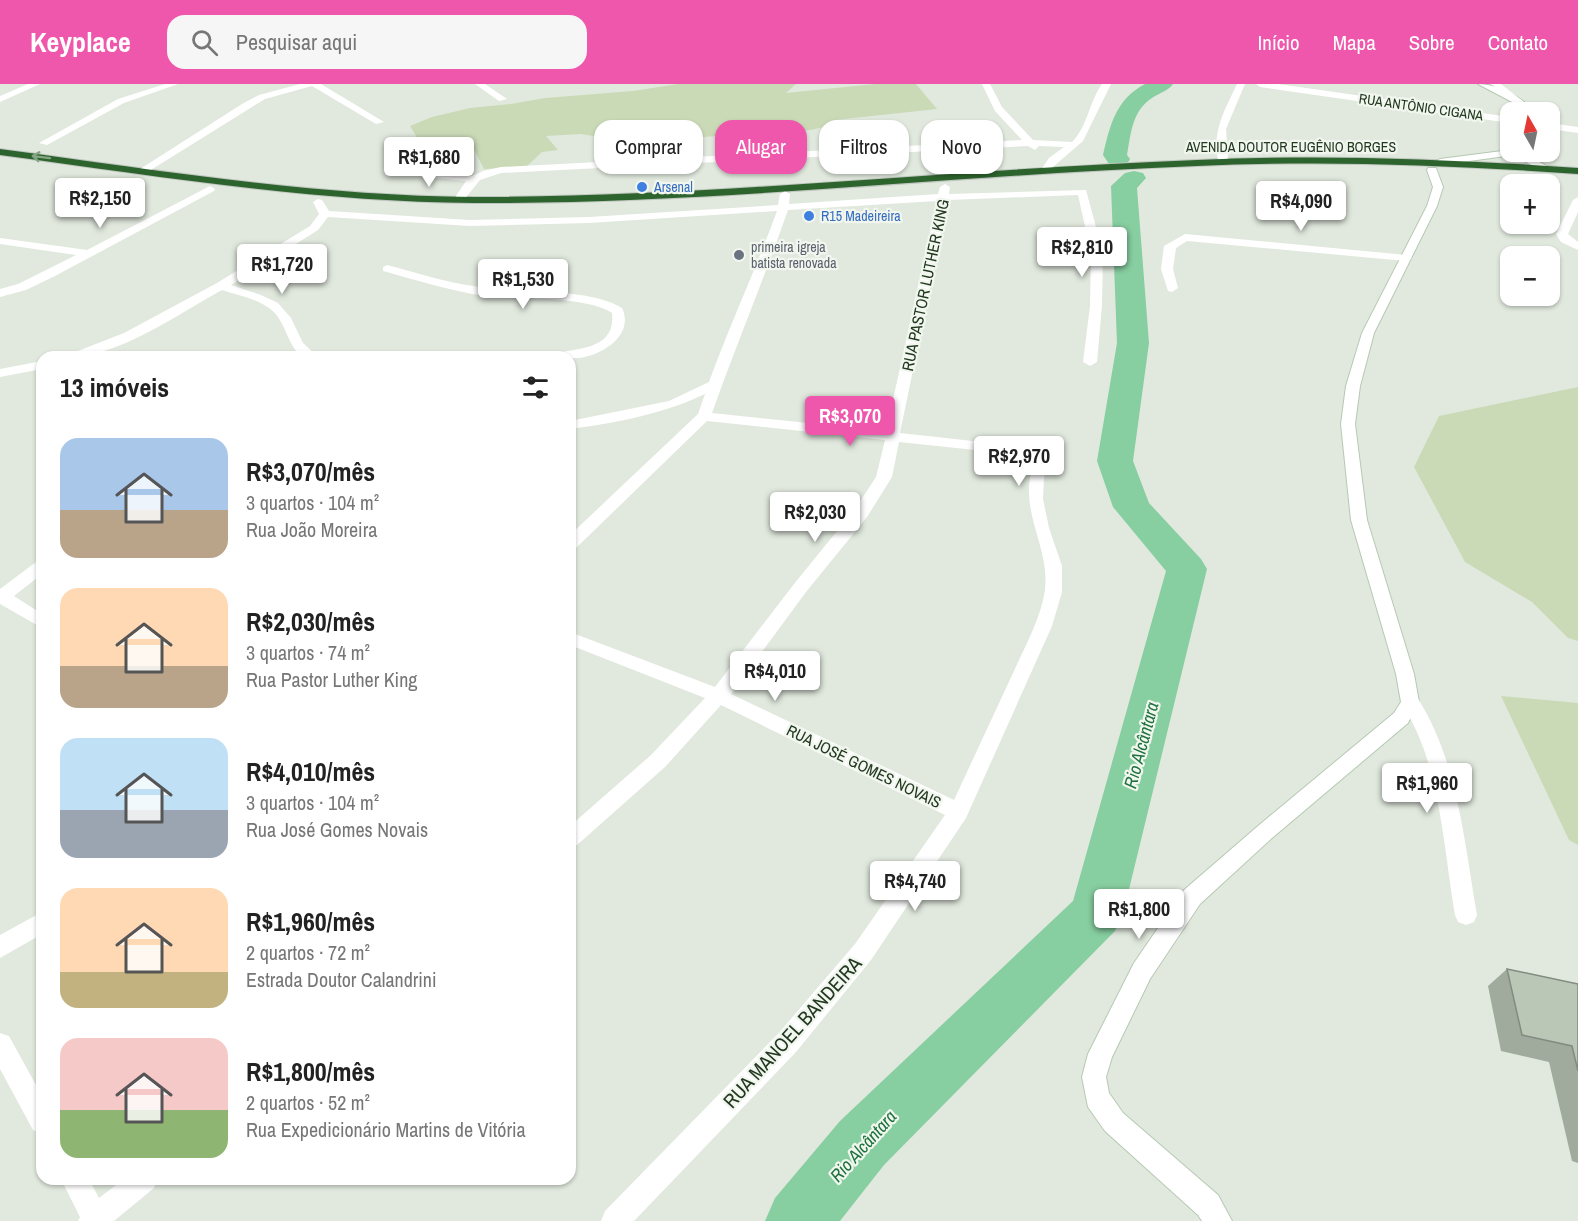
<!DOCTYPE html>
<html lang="pt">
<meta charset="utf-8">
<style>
:root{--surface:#fff;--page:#f6f6f6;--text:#222;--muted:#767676;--accent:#ee57ab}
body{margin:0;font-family:"Archivo Narrow",sans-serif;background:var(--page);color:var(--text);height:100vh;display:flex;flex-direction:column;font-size:22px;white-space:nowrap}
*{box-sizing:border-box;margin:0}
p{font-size:20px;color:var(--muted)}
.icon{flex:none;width:33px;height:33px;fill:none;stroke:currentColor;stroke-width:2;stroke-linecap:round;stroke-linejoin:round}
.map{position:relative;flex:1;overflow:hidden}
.details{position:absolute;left:36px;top:267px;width:540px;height:834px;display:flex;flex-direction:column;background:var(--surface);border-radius:18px;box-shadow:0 2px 4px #0004}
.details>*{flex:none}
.hud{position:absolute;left:594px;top:36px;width:570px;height:54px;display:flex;gap:12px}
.needle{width:39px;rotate:351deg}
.fabs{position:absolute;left:1500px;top:18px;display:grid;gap:12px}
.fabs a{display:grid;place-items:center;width:60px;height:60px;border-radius:12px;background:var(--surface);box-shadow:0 2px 4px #0004;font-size:30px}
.price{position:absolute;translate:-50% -51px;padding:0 14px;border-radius:6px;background:#fff;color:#222;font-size:20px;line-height:39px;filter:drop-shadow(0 2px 3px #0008)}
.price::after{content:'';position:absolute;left:50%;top:36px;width:18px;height:14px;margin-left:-9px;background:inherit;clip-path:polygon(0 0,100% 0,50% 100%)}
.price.active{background:var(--accent);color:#fff}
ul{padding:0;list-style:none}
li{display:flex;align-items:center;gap:18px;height:150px;padding:0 24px}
li span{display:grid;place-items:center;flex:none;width:168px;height:120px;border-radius:18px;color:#555}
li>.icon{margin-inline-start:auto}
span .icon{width:72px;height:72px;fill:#fffc;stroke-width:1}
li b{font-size:26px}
h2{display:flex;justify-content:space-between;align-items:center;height:72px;padding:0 24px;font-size:26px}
.pill{padding:0 21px;border-radius:18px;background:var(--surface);box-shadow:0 2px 4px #0004;font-size:21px;line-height:54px}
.pill.active{background:var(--accent);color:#fff}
header{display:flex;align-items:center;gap:36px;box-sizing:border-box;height:84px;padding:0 30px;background:var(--accent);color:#fff}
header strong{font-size:28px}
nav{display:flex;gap:33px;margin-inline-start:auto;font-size:21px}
.search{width:420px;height:54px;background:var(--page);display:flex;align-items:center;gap:15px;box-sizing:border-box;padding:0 21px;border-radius:18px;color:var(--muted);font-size:22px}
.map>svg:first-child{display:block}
.green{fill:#cadab7}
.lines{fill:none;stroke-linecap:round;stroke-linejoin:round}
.river{fill:#87cea0;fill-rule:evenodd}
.secondary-casing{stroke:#b6c9b2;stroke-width:2}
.highway-casing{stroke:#c1c7c1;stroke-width:2}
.street{fill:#fff;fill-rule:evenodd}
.secondary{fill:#fff;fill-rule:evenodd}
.highway{fill:#2d642d;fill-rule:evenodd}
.wall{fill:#a0ab9d}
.building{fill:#bac7b7;stroke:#828b80;stroke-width:1.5}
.oneway{stroke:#85a684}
.shop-dot{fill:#3f7fe0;stroke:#f1f6ee;stroke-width:2}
.worship-dot{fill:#6b7280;stroke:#f1f6ee;stroke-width:2}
.labels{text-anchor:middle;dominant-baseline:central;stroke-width:4.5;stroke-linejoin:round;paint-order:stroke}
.far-street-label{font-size:14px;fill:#223820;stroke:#f1f6ee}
.far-shop-label{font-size:14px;fill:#366cbe;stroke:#f1f6ee;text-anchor:start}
.far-worship-label{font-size:14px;fill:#5b616d;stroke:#f1f6ee;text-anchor:start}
.street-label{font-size:16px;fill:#223820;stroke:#f1f6ee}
.water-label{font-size:18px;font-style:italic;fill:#1c723c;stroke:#f1f6ee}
.near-street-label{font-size:20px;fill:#223820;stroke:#f1f6ee}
</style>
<header>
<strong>Keyplace</strong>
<div class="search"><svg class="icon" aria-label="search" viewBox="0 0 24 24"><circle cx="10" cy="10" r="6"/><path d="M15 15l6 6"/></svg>Pesquisar aqui</div>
<nav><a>Início</a><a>Mapa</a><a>Sobre</a><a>Contato</a></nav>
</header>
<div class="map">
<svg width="1578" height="1137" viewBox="0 0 1578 1137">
<rect width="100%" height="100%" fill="#e1e9de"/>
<!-- green -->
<g class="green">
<path d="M678 0H796L786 9 875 0H916L937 25 835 36 828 42 811 46 629 58 581 50 546 52 558 66 542 68 526 83 484 85 470 58 421 60 410 42 432 33 470 24 511 20 545 14 633 7Z"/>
<path d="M1578 303V557L1568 554 1532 518 1465 478 1414 383 1439 332Z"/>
<path d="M1501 612 1578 619V761L1569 756Z"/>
</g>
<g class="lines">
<!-- river -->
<g class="river">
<path d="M1145 0H1173C1168 7 1159 9 1152 14 1132 27 1131 49 1127 71L1130 75 1127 80 1118 82 1109 80 1103 71C1110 41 1116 15 1145 0Z"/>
<path d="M1134 87 1143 89 1146 94 1137 104 1149 259 1133 377 1149 419 1201 475 1207 485 1123 830 1115 847 884 1081 840 1137H765L775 1114 840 1037 1073 817 1166 487 1113 423 1097 377 1117 259 1111 102 1125 89Z"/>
</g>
<!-- secondary casing -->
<g class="secondary-casing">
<g id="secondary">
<path d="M1478 0C1498 0 1521 13 1535 28H1525L1516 20Z"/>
<path d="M1510 66V68H1522L1550 84 1541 86 1513 71 1440 81 1435 78 1440 75Z"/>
<path d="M1428 84H1436L1443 103 1437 122 1374 249 1360 302 1355 340 1367 436 1414 590 1419 618 1408 639 1272 754 1200 820 1150 895 1112 973 1106 993 1109 1009 1123 1029 1218 1111 1232 1137H1202L1198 1131 1105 1047 1088 1023 1082 993 1088 970 1134 879 1184 806 1258 742 1394 629 1401 618 1396 590 1351 436 1341 340 1346 302 1362 249 1427 122 1433 103 1427 86Z"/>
</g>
</g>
<!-- highway casing -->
<g class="highway-casing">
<path id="highway" d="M0 65C157 86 315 112 474 113 715 113 956 85 1197 76 1324 70 1451 75 1578 84V90C1451 81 1324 76 1197 82 956 91 715 120 474 119 315 118 157 92 0 71Z"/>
</g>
<!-- street -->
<g class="street">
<path d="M28 0H40L0 18V12Z"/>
<path d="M165 0H178L124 19 47 61 39 59 118 15Z"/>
<path d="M300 0H321L384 38 376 40 312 2 265 15 146 89 137 87 242 20 259 11Z"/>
<path d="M475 0H485L507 15 499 17Z"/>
<path d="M982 0H990L1002 23 1033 56 1072 58C1088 42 1089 18 1102 0H1111L1083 57 1046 89 1041 86 1049 74 1064 63 1039 62 1035 66 1028 62 501 89 480 96 463 117 459 118 454 115 466 97 388 89 383 86 388 83 472 92 483 87 501 83 1022 56 995 27Z"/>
<path d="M1237 0H1245L1226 45 1228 76 1223 79 1218 76C1212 46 1225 26 1237 0Z"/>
<path d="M1256 0H1278L1510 33V39L1260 3Z"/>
<path d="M1491 0H1501L1524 18 1516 20Z"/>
<path d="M1550 39 1578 43V49L1550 45Z"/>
<path d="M945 100 950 103 949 110 1086 106 1103 169 1102 222 1097 278 1090 282 1083 278 1090 222 1091 169 1078 111 948 116 900 349 1026 363 1040 369 1047 381 1044 394 1043 415 1049 444 1062 482V508L1052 542 966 734 871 876 796 968 634 1137H601L605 1127 778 950 855 860 945 731 721 621 665 683 577 761 570 764V742L651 671 705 614 570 561V548L715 603 794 500 855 425 876 393 885 356 707 337 576 464 570 465V451L698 330 705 310C663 330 616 339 570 345V337L669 317 709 298C730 240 756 185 777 127L589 139 470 142 328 133 318 146 231 201 261 211 278 219 291 234 303 259 318 273H302C289 262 287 246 278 233 266 216 240 212 222 206 178 230 119 273 68 273L70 270 124 249 217 199 310 142 319 130 313 118 318 115 322 116 329 127 470 136 589 133 778 121 780 110 785 107 790 110 789 120 938 110 940 103ZM937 117 886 347 712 329C736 261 764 195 788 126ZM899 358 1022 371 1029 375 1033 381C1018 428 1050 461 1045 506 1041 534 1025 562 1014 587 994 630 974 673 954 716L731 610 806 508 867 433 892 393Z"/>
<path d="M210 102 215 105 214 107 55 192 26 206 0 213V205L18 200 76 171 0 160V154L87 166Z"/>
<path d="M1578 113V128L1568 150 1578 158V166L1561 158 1556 150 1573 116Z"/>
<path d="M1185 150 1406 171 1412 174 1406 177 1187 157 1176 164 1173 185 1178 204 1172 208 1168 207 1161 185 1164 162Z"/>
<path d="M387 181C415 188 444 198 473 202 514 209 589 203 622 224 636 253 596 276 571 274 567 274 557 273 549 273L551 270C578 264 616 266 612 229 585 211 508 216 472 210 442 204 412 195 383 187V183Z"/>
<path d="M42 277V285L0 293V285Z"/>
<path d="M42 476V490L14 512 42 530V544L0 520V505L36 478Z"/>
<path d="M1410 611 1417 613C1458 677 1464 757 1477 831L1474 838 1466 841 1458 838 1455 831C1445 772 1440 690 1412 638 1409 631 1404 625 1401 618L1403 613Z"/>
<path d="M42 828V850L0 874V851Z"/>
<path d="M0 949 9 952 42 1012V1050L33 1046 0 985Z"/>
<path d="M61 1095H89L99 1114 124 1095H158L154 1104 114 1137H78L80 1133Z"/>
</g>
<!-- secondary -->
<use href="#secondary" class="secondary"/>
<!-- highway -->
<use href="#highway" class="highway"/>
</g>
<!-- wall -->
<path class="wall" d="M1507 885 1578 900V1079L1572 1077 1549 978 1501 967 1488 902Z"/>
<!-- building -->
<path class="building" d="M1507 885 1578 900V987L1572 962 1522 951Z"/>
<!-- one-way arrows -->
<defs><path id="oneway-shaft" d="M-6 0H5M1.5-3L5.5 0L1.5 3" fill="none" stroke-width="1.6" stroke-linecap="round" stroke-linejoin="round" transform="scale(1.5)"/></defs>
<use class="oneway" href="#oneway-shaft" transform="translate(41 73) rotate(-173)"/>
<!-- markers -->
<g class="shop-dot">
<circle cx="642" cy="103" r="6"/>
<circle cx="809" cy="132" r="6"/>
</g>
<circle class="worship-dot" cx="739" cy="171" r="6"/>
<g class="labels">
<!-- far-street labels -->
<g class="far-street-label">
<text transform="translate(1421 23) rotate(8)">RUA ANTÔNIO CIGANA</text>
<text x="1291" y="63">AVENIDA DOUTOR EUGÊNIO BORGES</text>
</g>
<!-- far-shop labels -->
<g class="far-shop-label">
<text x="654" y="103">Arsenal</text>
<text x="821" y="132">R15 Madeireira</text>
</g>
<!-- far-worship labels -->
<g class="far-worship-label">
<text x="751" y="163">primeira igreja<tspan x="751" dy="16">batista renovada</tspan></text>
</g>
<!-- street labels -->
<g class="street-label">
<text transform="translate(925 201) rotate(-78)">RUA PASTOR LUTHER KING</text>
<text transform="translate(864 682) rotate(26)">RUA JOSÉ GOMES NOVAIS</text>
</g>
<!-- water labels -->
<g class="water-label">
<text transform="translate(1141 661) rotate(-75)">Rio Alcântara</text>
<text transform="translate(863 1062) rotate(-48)">Rio Alcântara</text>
</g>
<!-- near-street labels -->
<g class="near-street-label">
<text transform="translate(792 948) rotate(-48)">RUA MANOEL BANDEIRA</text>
</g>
</g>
</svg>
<div class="fabs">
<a><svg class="needle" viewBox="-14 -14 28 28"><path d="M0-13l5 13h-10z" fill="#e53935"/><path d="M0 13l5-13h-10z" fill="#767676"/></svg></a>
<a>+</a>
<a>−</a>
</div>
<b class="price" style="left:429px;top:104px">R$1,680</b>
<b class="price" style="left:100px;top:145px">R$2,150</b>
<b class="price" style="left:1301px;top:148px">R$4,090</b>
<b class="price" style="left:1082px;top:194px">R$2,810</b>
<b class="price" style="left:282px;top:211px">R$1,720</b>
<b class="price" style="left:523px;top:226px">R$1,530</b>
<b class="price active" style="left:850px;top:363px">R$3,070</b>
<b class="price" style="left:1019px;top:403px">R$2,970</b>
<b class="price" style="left:815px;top:459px">R$2,030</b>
<b class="price" style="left:775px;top:618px">R$4,010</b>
<b class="price" style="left:1427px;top:730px">R$1,960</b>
<b class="price" style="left:915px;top:828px">R$4,740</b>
<b class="price" style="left:1139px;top:856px">R$1,800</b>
<div class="hud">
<a class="pill">Comprar</a>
<a class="pill active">Alugar</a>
<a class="pill">Filtros</a>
<a class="pill">Novo</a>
</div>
<section class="details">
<h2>13 imóveis<svg class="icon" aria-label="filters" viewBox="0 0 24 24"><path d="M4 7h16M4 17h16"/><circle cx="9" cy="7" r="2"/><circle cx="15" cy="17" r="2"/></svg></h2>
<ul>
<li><span style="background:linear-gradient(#a9c7e8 60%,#b9a48a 0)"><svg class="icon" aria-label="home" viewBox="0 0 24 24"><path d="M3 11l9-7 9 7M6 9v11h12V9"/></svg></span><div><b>R$3,070/mês</b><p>3 quartos · 104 m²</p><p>Rua João Moreira</p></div></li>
<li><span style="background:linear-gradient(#ffd9b3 65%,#b9a48a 0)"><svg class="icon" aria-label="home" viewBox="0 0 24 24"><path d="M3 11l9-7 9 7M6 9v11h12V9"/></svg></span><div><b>R$2,030/mês</b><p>3 quartos · 74 m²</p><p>Rua Pastor Luther King</p></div></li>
<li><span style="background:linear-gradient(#bfe0f5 60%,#9aa5b1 0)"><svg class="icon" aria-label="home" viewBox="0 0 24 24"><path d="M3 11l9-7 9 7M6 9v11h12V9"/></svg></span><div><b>R$4,010/mês</b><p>3 quartos · 104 m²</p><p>Rua José Gomes Novais</p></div></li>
<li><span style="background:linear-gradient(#ffd9b3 70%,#c2b280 0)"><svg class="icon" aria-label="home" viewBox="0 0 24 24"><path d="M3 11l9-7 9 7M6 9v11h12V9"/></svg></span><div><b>R$1,960/mês</b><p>2 quartos · 72 m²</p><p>Estrada Doutor Calandrini</p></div></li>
<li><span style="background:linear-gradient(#f6c9c9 60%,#8fb573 0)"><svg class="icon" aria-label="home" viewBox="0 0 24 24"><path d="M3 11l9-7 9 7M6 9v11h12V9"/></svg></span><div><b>R$1,800/mês</b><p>2 quartos · 52 m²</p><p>Rua Expedicionário Martins de Vitória</p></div></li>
</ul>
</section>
</div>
